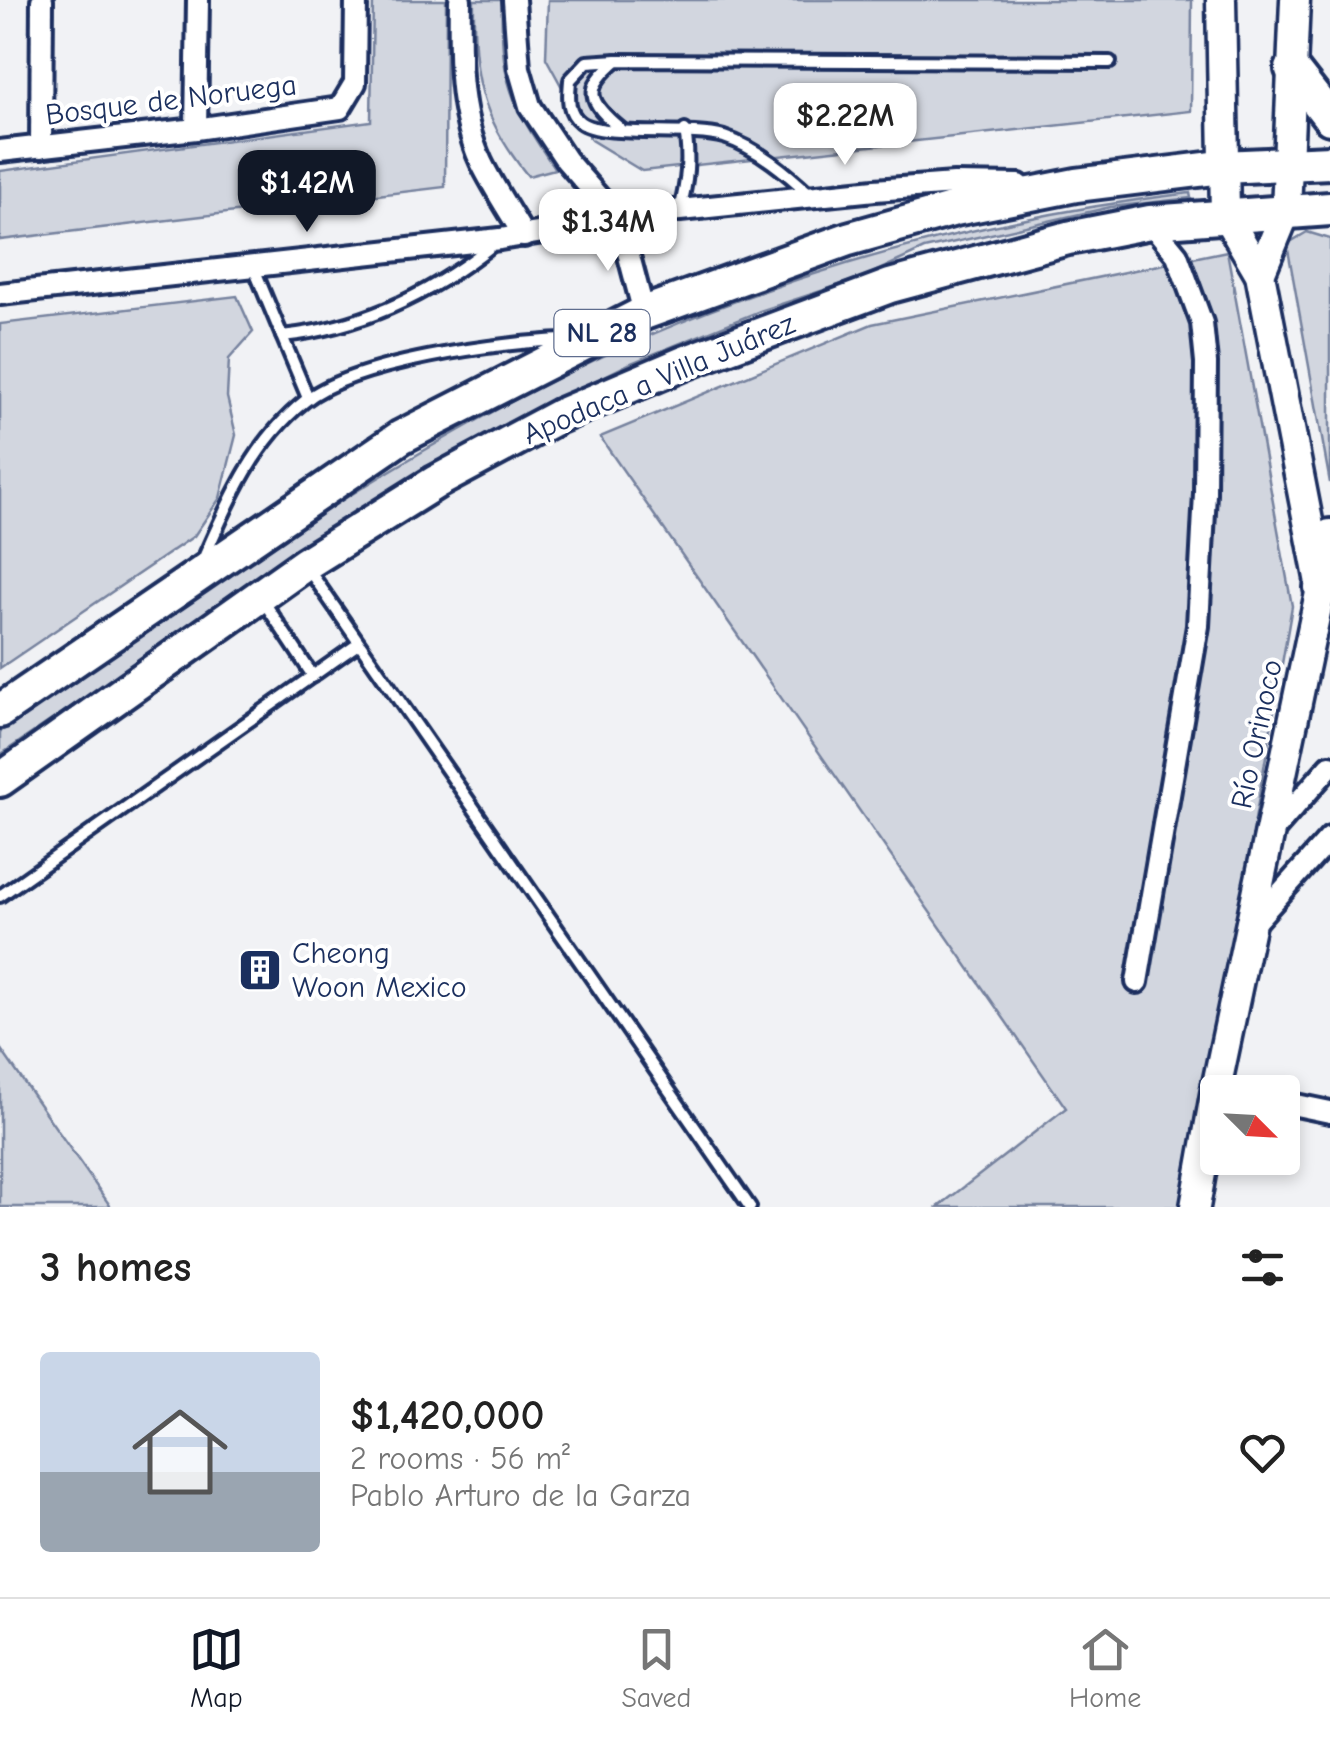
<!DOCTYPE html>
<meta charset="utf-8">
<style>
:root{--surface:#fff;--page:#f6f6f6;--text:#222;--muted:#767676;--line:#e0e0e0;--accent:#111827}
body{margin:0;font-family:"Comic Neue",sans-serif;background:var(--page);color:var(--text);height:100vh;display:flex;flex-direction:column;font-size:38px;white-space:nowrap}
*{box-sizing:border-box;margin:0}
p{font-size:32px;color:var(--muted)}
.icon{flex:none;width:55px;height:55px;fill:none;stroke:currentColor;stroke-width:2;stroke-linecap:round;stroke-linejoin:round}
.map{position:relative;height:1207px;overflow:hidden}
.side{display:flex;flex-direction:column;background:var(--surface);flex:1}
.side>*{flex:none}
.needle{width:65px;rotate:114deg}
.buttons{position:absolute;left:1200px;top:1075px;display:grid;gap:20px}
.buttons a{display:grid;place-items:center;width:100px;height:100px;border-radius:10px;background:var(--surface);box-shadow:0 5px 15px #0003;font-size:50px}
.price{position:absolute;translate:-50% -85px;padding:0 22px;border-radius:20px;background:#fff;color:#222;font-size:32px;line-height:65px;filter:drop-shadow(0 2px 5px #0008)}
.price::after{content:'';position:absolute;left:50%;top:60px;width:30px;height:22px;margin-left:-15px;background:inherit;clip-path:polygon(0 0,100% 0,50% 100%)}
.price.on{background:var(--accent);color:#fff}
ul{padding:0;list-style:none}
li{display:flex;align-items:center;gap:30px;height:250px;padding:0 40px}
li span{display:grid;place-items:center;flex:none;width:280px;height:200px;border-radius:10px;color:#555}
li>.icon{margin-inline-start:auto}
span .icon{width:120px;height:120px;fill:#fffc;stroke-width:1}
li b{font-size:42px}
h2{display:flex;justify-content:space-between;align-items:center;height:120px;padding:0 40px;font-size:42px}
.tab-bar{display:flex;justify-content:space-around;align-items:center;height:140px;border-top:2px solid var(--line);background:var(--surface);font-size:28px;color:var(--muted)}
.tab-bar a{display:grid;justify-items:center;gap:5px}
.tab-bar .on{color:var(--accent)}
.map>svg:first-child{display:block}
.green{fill:#d2d6df;stroke:#76829e;stroke-width:2.5}
.lines{fill:none;stroke-linecap:round;stroke-linejoin:round}
.lane-casing{stroke:#1b2f5e;stroke-width:18}
.street-casing{stroke:#1b2f5e;stroke-width:28}
.secondary-casing{stroke:#1b2f5e;stroke-width:35}
.primary-casing{stroke:#1b2f5e;stroke-width:40}
.lane{stroke:#fff;stroke-width:10}
.street{stroke:#fff;stroke-width:20}
.secondary{stroke:#fff;stroke-width:28}
.primary{stroke:#fff;stroke-width:32}
.labels{text-anchor:middle;dominant-baseline:central;stroke-width:8;stroke-linejoin:round;paint-order:stroke}
.shield{fill:#fff;stroke:#5f6d8e;stroke-width:2.5}
.shield-label{font-size:28px;font-weight:bold;fill:#1b2f5e}
.street-label{font-size:30px;fill:#1b2f5e;stroke:#fff}
.poi-label{font-size:30px;fill:#1b2f5e;stroke:#fff;text-anchor:start}
</style>
<div class="map">
<svg width="1330" height="1207" viewBox="0 0 1330 1207">
<rect width="100%" height="100%" fill="#f1f2f5"/>
<filter id="ink" filterUnits="userSpaceOnUse"><feTurbulence type="fractalNoise" baseFrequency=".01" numOctaves="2"/><feDisplacementMap in="SourceGraphic" scale="20" xChannelSelector="R" yChannelSelector="G"/><feConvolveMatrix kernelMatrix="1 2 1 2 8 2 1 2 1" color-interpolation-filters="sRGB"/></filter>
<g filter="url(#ink)">
<!-- green -->
<g class="green">
<path d="M373 0H446L445 187 0 240V171L371 121Z"/>
<path d="M474 0H502C500 81 510 103 555 169L528 176C480 117 473 75 474 0Z"/>
<path d="M548 0H1192L1191 111 642 171 591 140 546 58Z"/>
<path d="M1190 193 1191 198 1111 207 924 249 864 277 760 311 629 364 491 433 385 494 0 755V732C172 612 342 490 528 393 733 286 960 220 1190 193Z"/>
<path d="M1307 232 1330 239V483L1287 244Z"/>
<path d="M1227 251 1292 606 1188 1207H938L1066 1108 600 437 872 324Z"/>
<path d="M237 296 253 332 229 359 227 397 236 435 220 498 194 536 0 668V324Z"/>
<path d="M0 1048 111 1207H0Z"/>
</g>
<g class="lines">
<!-- lane casing -->
<g class="lane-casing">
<g id="lane">
<path d="M617 60C583 89 587 101 621 129"/>
<path d="M813 197C787 173 758 148 724 137 688 127 602 139 580 122 566 111 569 95 570 80L587 62 617 60 1110 62"/>
<path d="M680 210C687 182 690 159 685 130"/>
<path d="M253 266 282 336C362 328 433 293 495 243"/>
<path d="M282 336 308 398"/>
<path d="M202 562C228 503 253 442 305 401 353 362 502 342 565 340"/>
<path d="M306 566 750 1207"/>
<path d="M264 602 313 676"/>
<path d="M0 896 358 644"/>
</g>
</g>
<!-- street casing -->
<g class="street-casing">
<g id="street">
<path d="M460 0C459 54 458 112 481 162 493 187 510 212 524 236"/>
<path d="M514 0 519 68 530 106 566 160 620 222 644 313"/>
<path d="M196 129 198 0"/>
<path d="M41 147 42 0"/>
<path d="M0 151 196 129 340 108 355 83 356 0"/>
<path d="M0 294 500 239 680 210 875 190 954 184 1019 185"/>
<path d="M1272 832 1330 766"/>
<path d="M1252 925 1330 838"/>
<path d="M1137 982 1198 626 1205 493 1206 363 1202 323 1177 255 1150 222"/>
<path d="M1282 1102 1330 1112"/>
</g>
</g>
<!-- secondary casing -->
<g class="secondary-casing">
<g id="secondary">
<path d="M1260 274 1286 211 1295 0"/>
<path d="M1195 1207 1216 1089 1321 588 1260 274 1225 214 1221 0"/>
</g>
</g>
<!-- primary casing -->
<g class="primary-casing">
<g id="primary">
<path d="M1292 69 1330 118"/>
<path d="M1321 588 1330 536"/>
<path d="M0 711 401 437 644 313 848 239 955 209 1076 185 1222 167 1330 162"/>
<path d="M0 780 305 564 436 482 559 416 684 363 890 286 1068 238 1150 222 1330 209"/>
</g>
</g>
<!-- lane -->
<use href="#lane" class="lane"/>
<!-- street -->
<use href="#street" class="street"/>
<!-- secondary -->
<use href="#secondary" class="secondary"/>
<!-- primary -->
<use href="#primary" class="primary"/>
</g>
</g>
<!-- icons -->
<defs>
<g id="building-square" transform="scale(2.25)"><rect x="-9" y="-9" width="18" height="18" rx="4" fill="#1b2f5e" stroke="#fff"/><path d="M-4-6H4V6H1V3H-1V6H-4ZM-2.5-4.3h1.7v1.8h-1.7ZM.8-4.3h1.7v1.8H.8ZM-2.5-1h1.7V.8h-1.7ZM.8-1h1.7V.8H.8Z" fill="#fff"/></g>
</defs>
<g fill-rule="evenodd">
<use href="#building-square" x="260" y="970"/>
</g>
<g class="labels">
<!-- shield labels -->
<rect class="shield" x="554.5" y="310" width="95" height="46" rx="8"/>
<g class="shield-label">
<text x="602" y="333">NL 28</text>
</g>
<!-- street labels -->
<g class="street-label">
<text transform="translate(171 100) rotate(-7)">Bosque de Noruega</text>
<text transform="translate(659 379) rotate(-23)">Apodaca a Villa Juárez</text>
<text transform="translate(1257 734) rotate(-78)">Río Orinoco</text>
</g>
<!-- poi labels -->
<g class="poi-label">
<text x="292" y="953">Cheong<tspan x="292" dy="34">Woon Mexico</tspan></text>
</g>
</g>
</svg>
<div class="buttons">
<a><svg class="needle" viewBox="-14 -14 28 28"><path d="M0-13l5 13h-10z" fill="#e53935"/><path d="M0 13l5-13h-10z" fill="#767676"/></svg></a>
</div>
<b class="price" style="left:845px;top:168px">$2.22M</b>
<b class="price on" style="left:307px;top:235px">$1.42M</b>
<b class="price" style="left:608px;top:274px">$1.34M</b>
</div>
<section class="side">
<h2>3 homes<svg class="icon" aria-label="filters" viewBox="0 0 24 24"><path d="M4 7h16M4 17h16"/><circle cx="9" cy="7" r="2"/><circle cx="15" cy="17" r="2"/></svg></h2>
<ul>
<li><span style="background:linear-gradient(#c9d6e8 60%,#9aa5b1 0)"><svg class="icon" aria-label="home" viewBox="0 0 24 24"><path d="M3 11l9-7 9 7M6 9v11h12V9"/></svg></span><div><b>$1,420,000</b><p>2 rooms · 56 m²</p><p>Pablo Arturo de la Garza</p></div><svg class="icon" aria-label="heart" viewBox="0 0 24 24"><path d="M12 20l-8-8c-3-5 5-10 8-4 3-6 11-1 8 4z"/></svg></li>
</ul>
</section>
<nav class="tab-bar">
<a class="on"><svg class="icon" aria-label="map" viewBox="0 0 24 24"><path d="M3 6l6-2 6 2 6-2v14l-6 2-6-2-6 2zM9 4v14M15 6v14"/></svg>Map</a>
<a><svg class="icon" aria-label="saved" viewBox="0 0 24 24"><path d="M7 4h10v16l-5-4-5 4z"/></svg>Saved</a>
<a><svg class="icon" aria-label="home" viewBox="0 0 24 24"><path d="M3 11l9-7 9 7M6 9v11h12V9"/></svg>Home</a>
</nav>
